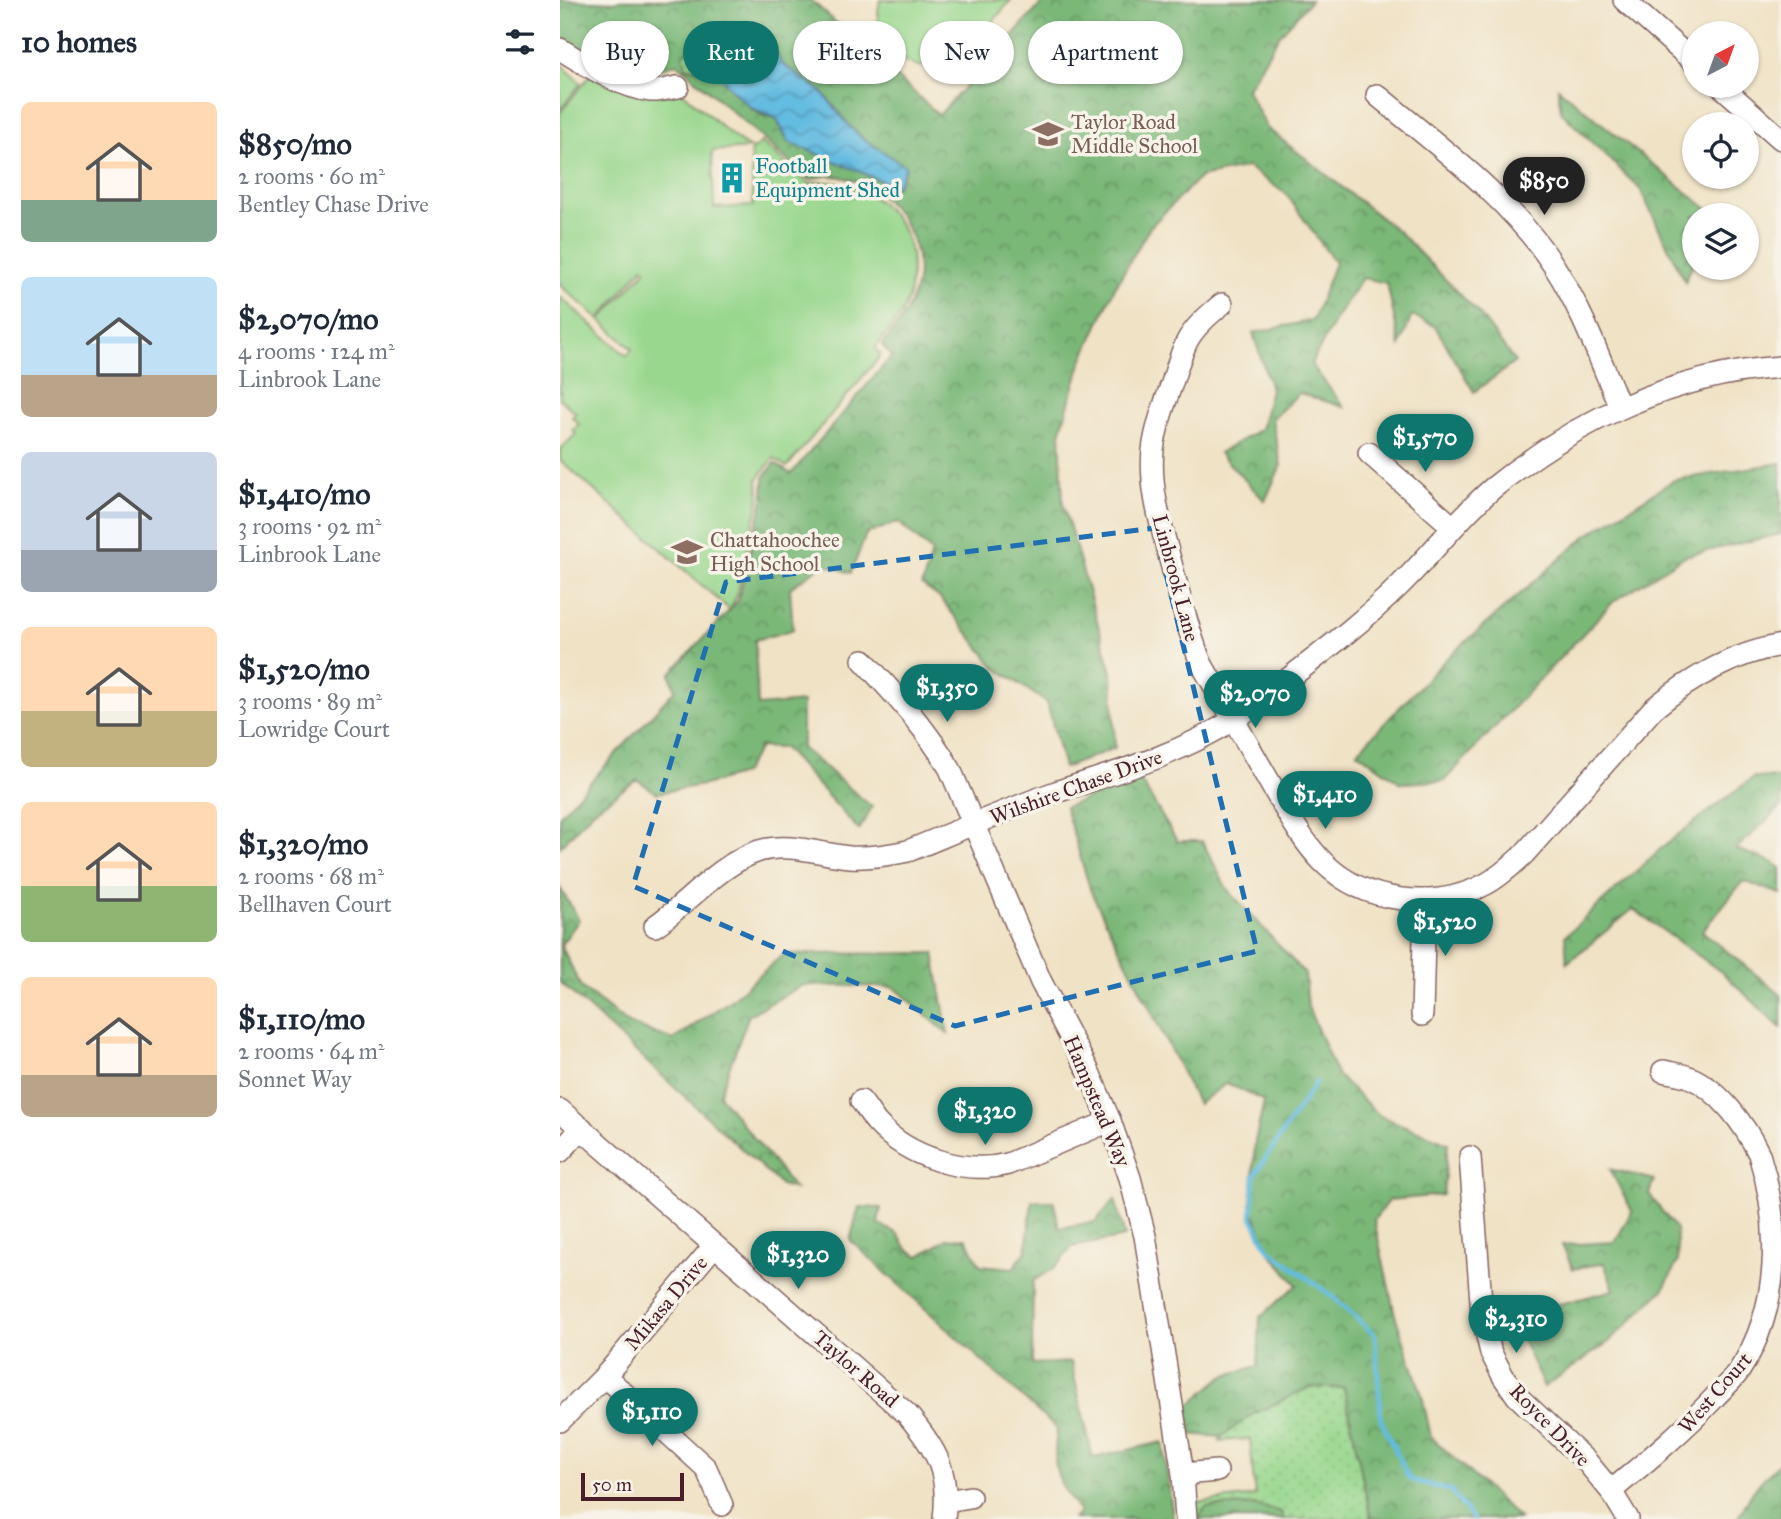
<!DOCTYPE html>
<meta charset="utf-8">
<style>
:root{--surface:#fff;--page:#f6f6f7;--text:#1f2937;--muted:#747a83;--accent:#0f766e}
body{margin:0;font-family:"IM FELL Great Primer",serif;background:var(--page);color:var(--text);height:100vh;display:flex;flex-direction:column;font-size:26px;white-space:nowrap}
*{box-sizing:border-box;margin:0}
p{font-size:23px;color:var(--muted)}
.icon{flex:none;width:38px;height:38px;fill:none;stroke:currentColor;stroke-width:2;stroke-linecap:round;stroke-linejoin:round}
.map{position:relative;flex:1;overflow:hidden}
.drawer{display:flex;flex-direction:column;background:var(--surface);width:560px}
.drawer>*{flex:none}
.hud{position:absolute;left:21px;top:21px;width:665px;height:63px;display:flex;gap:14px}
.needle{width:46px;rotate:41deg}
.fabs{position:absolute;left:1122px;top:21px;display:grid;gap:14px}
.fabs a{display:grid;place-items:center;width:77px;height:77px;border-radius:50%;background:var(--surface);box-shadow:0 2px 5px #0004;font-size:35px}
.scale{position:absolute;left:21px;bottom:18px;width:103px;box-sizing:border-box;padding-left:7px;border:4px solid #4a1f2b;border-top:0;font-size:19px;line-height:24px;white-space:nowrap;color:#4a1f2b;-webkit-text-stroke:5px #f7f3e8;paint-order:stroke}
.price{position:absolute;translate:-50% -60px;padding:0 16px;border-radius:24px;background:var(--accent);color:#fff;font-size:23px;line-height:46px;filter:drop-shadow(0 2px 4px #0008)}
.price::after{content:'';position:absolute;left:50%;top:42px;width:21px;height:16px;margin-left:-10px;background:inherit;clip-path:polygon(0 0,100% 0,50% 100%)}
.price.selected{background:#222;color:#fff}
ul{padding:0;list-style:none}
li{display:flex;align-items:center;gap:21px;height:175px;padding:0 21px}
li span{display:grid;place-items:center;flex:none;width:196px;height:140px;border-radius:10px;color:#555}
li>.icon{margin-inline-start:auto}
span .icon{width:84px;height:84px;fill:#fffc;stroke-width:1}
li b{font-size:30px}
h2{display:flex;justify-content:space-between;align-items:center;height:84px;padding:0 21px;font-size:30px}
.chip{padding:0 24px;border-radius:32px;background:var(--surface);box-shadow:0 2px 5px #0004;font-size:24px;line-height:63px}
.chip.selected{background:var(--accent);color:#fff}
main{display:flex;flex:1;min-height:0}
.map>svg:first-child{display:block}
.green{fill:url(#green-dots);stroke:#717b5c;stroke-width:2}
.forest{fill:url(#forest-crowns);stroke:#626c52;stroke-width:2;fill-rule:evenodd}
.pitch{fill:#98d78d;stroke:#717b5c;stroke-width:2}
.water{fill:url(#water-waves);stroke:#576e86;stroke-width:2}
.lines{fill:none;stroke-linecap:round;stroke-linejoin:round}
.stream{stroke:#64bce1;stroke-width:4.5}
.minor-casing{stroke:#846361;stroke-width:24}
.minor{stroke:#fff;stroke-width:21}
.marked{fill:none;stroke:#1f6fb2;stroke-width:5;stroke-dasharray:14 9;stroke-linejoin:round}
.labels{text-anchor:middle;dominant-baseline:central;stroke-width:7;stroke-linejoin:round;paint-order:stroke}
.education-label{font-size:21px;fill:#785e54;stroke:#f7f3e8;text-anchor:start}
.culture-label{font-size:21px;fill:#0d838f;stroke:#f7f3e8;text-anchor:start}
.street-label{font-size:21px;fill:#4a1f2b;stroke:#f7f3e8}
</style>
<main>
<section class="drawer">
<h2>10 homes<svg class="icon" aria-label="filters" viewBox="0 0 24 24"><path d="M4 7h16M4 17h16"/><circle cx="9" cy="7" r="2"/><circle cx="15" cy="17" r="2"/></svg></h2>
<ul>
<li><span style="background:linear-gradient(#ffd9b3 70%,#7fa58c 0)"><svg class="icon" aria-label="home" viewBox="0 0 24 24"><path d="M3 11l9-7 9 7M6 9v11h12V9"/></svg></span><div><b>$850/mo</b><p>2 rooms · 60 m²</p><p>Bentley Chase Drive</p></div></li>
<li><span style="background:linear-gradient(#bfe0f5 70%,#b9a48a 0)"><svg class="icon" aria-label="home" viewBox="0 0 24 24"><path d="M3 11l9-7 9 7M6 9v11h12V9"/></svg></span><div><b>$2,070/mo</b><p>4 rooms · 124 m²</p><p>Linbrook Lane</p></div></li>
<li><span style="background:linear-gradient(#c9d6e8 70%,#9aa5b1 0)"><svg class="icon" aria-label="home" viewBox="0 0 24 24"><path d="M3 11l9-7 9 7M6 9v11h12V9"/></svg></span><div><b>$1,410/mo</b><p>3 rooms · 92 m²</p><p>Linbrook Lane</p></div></li>
<li><span style="background:linear-gradient(#ffd9b3 60%,#c2b280 0)"><svg class="icon" aria-label="home" viewBox="0 0 24 24"><path d="M3 11l9-7 9 7M6 9v11h12V9"/></svg></span><div><b>$1,520/mo</b><p>3 rooms · 89 m²</p><p>Lowridge Court</p></div></li>
<li><span style="background:linear-gradient(#ffd9b3 60%,#8fb573 0)"><svg class="icon" aria-label="home" viewBox="0 0 24 24"><path d="M3 11l9-7 9 7M6 9v11h12V9"/></svg></span><div><b>$1,320/mo</b><p>2 rooms · 68 m²</p><p>Bellhaven Court</p></div></li>
<li><span style="background:linear-gradient(#ffd9b3 70%,#b9a48a 0)"><svg class="icon" aria-label="home" viewBox="0 0 24 24"><path d="M3 11l9-7 9 7M6 9v11h12V9"/></svg></span><div><b>$1,110/mo</b><p>2 rooms · 64 m²</p><p>Sonnet Way</p></div></li>
</ul>
</section>
<div class="map">
<svg width="1221" height="1519" viewBox="0 0 1221 1519">
<defs>
<pattern id="green-dots" width="8" height="8" patternUnits="userSpaceOnUse" patternTransform="scale(1.75)"><rect width="8" height="8" fill="#98d78d"/><path d="M2 2h.1M6 6h.1" fill="none" stroke="#84b87a" stroke-width="1.8" stroke-linecap="round"/></pattern>
<pattern id="forest-crowns" width="20" height="18" patternUnits="userSpaceOnUse" patternTransform="scale(1.75)"><rect width="20" height="18" fill="#7ab878"/><path d="M2 6a3 3 0 1 1 6 0M12 15a3 3 0 1 1 6 0" fill="none" stroke="#669563"/></pattern>
<pattern id="water-waves" width="16" height="10" patternUnits="userSpaceOnUse" patternTransform="scale(1.75)"><rect width="16" height="10" fill="#64bce1"/><path d="M0 5q4-4 8 0t8 0" fill="none" stroke="#5498b7"/></pattern>
</defs>
<rect width="100%" height="100%" fill="#f7f3e8"/>
<filter id="ink" filterUnits="userSpaceOnUse"><feTurbulence type="fractalNoise" baseFrequency=".0143" numOctaves="2"/><feDisplacementMap in="SourceGraphic" scale="14" xChannelSelector="R" yChannelSelector="G"/><feConvolveMatrix kernelMatrix="1 2 1 2 8 2 1 2 1" color-interpolation-filters="sRGB"/></filter>
<filter id="wash" filterUnits="userSpaceOnUse"><feTurbulence type="fractalNoise" baseFrequency=".00686" numOctaves="4" result="noise"/><feDisplacementMap in="SourceGraphic" scale="28" xChannelSelector="R" yChannelSelector="G"/><feGaussianBlur stdDeviation="1.57" result="paint"/><feColorMatrix in="noise" values="0 0 0 0 0 0 0 0 0 0 0 0 0 0 0 0 0 1.4 0 .05"/><feComposite in="paint" operator="in"/></filter>
<g filter="url(#wash)">
<rect width="100%" height="100%" fill="#f0e2c5"/>
<!-- green -->
<g class="green">
<path d="M180 29C195 29 208 38 215 51L205 69 194 60C167 73 155 73 126 67L123 54 143 42Z"/>
<path d="M750 1386 784 1388 811 1519H723L721 1512 696 1505 646 1507 638 1519H634L635 1503 695 1496 690 1439 660 1441 661 1437 691 1415Z"/>
</g>
<!-- forest -->
<g class="forest">
<path d="M0 0 54 2 61 0H251L379 115 485 0H751L718 37 687 90 707 128 839 232 921 316 955 362 914 392 875 326 852 315 840 346 827 283 802 278 775 320 751 364 784 407 739 393 712 419 721 465 705 501 659 453 701 429 711 389 693 333 753 320 775 263 726 194 688 167 640 177 590 227 555 287 521 363 500 433 503 503 552 673 555 748 504 768 487 703 435 667 380 598 362 585 372 552 338 522 306 534 291 573 264 564 230 588 233 630 195 640 198 706 242 702V748L312 807 299 830 224 748 200 747 183 774 148 784 97 793 77 780 35 809 0 847V815L115 690 110 674 178 601 203 500 204 477 215 463 231 474 332 356 322 345C340 324 356 301 358 273 360 225 318 178 271 176 265 175 256 178 250 180L117 63 70 80 0 41ZM180 29H190L207 40 222 64 262 92 287 123 301 137 346 167 337 187 230 142 216 118 202 115 192 109 158 72 126 68 123 54 143 42Z"/>
<path d="M998 88 1155 215H1134V261L1125 282 1080 189 1001 112Z"/>
<path d="M1221 463V534L1125 556 1053 602 884 781 841 783 797 752 886 659 1026 536 1114 480Z"/>
<path d="M1194 777 1221 778V807L1176 849 1212 862 1221 868V894L1183 881 1142 931 1221 995V1028L1164 974 1073 909 1007 963 1005 936 1107 843Z"/>
<path d="M579 778 617 841H642L667 889 745 974 748 1007 777 1075 820 1116 888 1143 883 1195 829 1200 814 1220 835 1315 862 1395 871 1437 960 1519H811L784 1388 750 1387 691 1415 661 1437 630 1434 628 1406 663 1376 698 1366 700 1317 737 1285 708 1250 691 1206 695 1142 704 1101 667 1083 638 1104 531 892 505 807Z"/>
<path d="M0 888 19 920 1 945 21 987 67 1023 113 1040 172 999 224 954 374 953 388 1034 334 987 243 985 189 1015 159 1095 235 1189 221 1185 0 982Z"/>
<path d="M1050 1169 1094 1180 1089 1194 1116 1229 1118 1261 1103 1290 1049 1342 984 1387 949 1311 988 1307 1054 1290 1044 1263 1013 1269 1002 1245 1055 1242 1072 1211Z"/>
<path d="M555 1199 565 1237 512 1247 495 1268 473 1281 472 1364 511 1362 533 1458 603 1442 613 1519H513L520 1512C494 1479 493 1469 497 1429L290 1240 299 1207 321 1208 318 1224 338 1234 347 1249 359 1256 387 1239 406 1238 420 1265 453 1268 466 1251 472 1201H494L499 1228 535 1222Z"/>
<path d="M1221 1460V1519H1177L1195 1488Z"/>
<path d="M696 1505 721 1512 723 1519H638L646 1507Z"/>
</g>
<!-- pitch -->
<g class="pitch">
<path d="M320 0H451C435 18 419 41 400 56 360 87 307 49 320 0Z"/>
<path d="M0 63 21 83 0 110Z"/>
<path d="M31 74 121 91 176 139 190 148 152 151 154 208 193 206 191 149 197 147 201 142 249 184C262 180 273 182 286 185 327 197 357 233 351 278 350 285 350 293 348 299 341 318 327 333 315 348L321 355 227 467 214 458 198 478 199 500 177 595 170 610 0 460V450L16 434 13 430 19 424 12 417 16 413 0 399V297L67 356 72 349 40 320 86 270 83 267 39 319 0 285V113Z"/>
</g>
<!-- water -->
<path class="water" d="M215 51 222 64 262 92 287 123 301 137 346 167 336 187 229 142 216 118C191 112 172 93 158 72L168 71 195 60 205 68Z"/>
<g class="lines">
<!-- stream -->
<path class="stream" d="M756 1082 694 1176 692 1217 708 1249 773 1297 815 1335 821 1420 849 1479 891 1491 913 1519"/>
</g>
</g>
<g filter="url(#ink)">
<g class="lines">
<!-- minor casing -->
<g class="minor-casing">
<g id="minor">
<path d="M1064 0 1134 62"/>
<path d="M0 49C26 65 59 87 91 91 99 92 110 88 118 87"/>
<path d="M1161 86 1221 139"/>
<path d="M817 95C880 148 948 196 994 266 1022 309 1040 360 1060 407"/>
<path d="M662 304C627 332 625 341 612 383 604 405 596 427 593 450 589 491 603 531 613 571 621 602 629 633 641 663 664 703 687 743 710 783 726 810 741 840 763 862 805 904 875 911 926 884 941 876 952 865 964 854L1093 709C1130 678 1173 654 1221 645"/>
<path d="M809 453 893 527"/>
<path d="M303 660C335 695 366 728 390 769L481 982 528 1070 550 1121 570 1178 585 1236 623 1474 626 1519"/>
<path d="M95 926C128 903 161 863 199 851 230 842 259 854 290 857 310 858 329 855 348 851 397 831 446 810 496 792 557 772 618 755 673 720 692 708 710 693 728 679 767 649 806 619 841 584 873 553 899 517 933 488 1015 421 1114 374 1221 367"/>
<path d="M862 1015 865 900"/>
<path d="M301 1101C307 1108 311 1116 317 1123 348 1157 404 1175 448 1164L550 1121"/>
<path d="M0 1110 347 1414C376 1449 390 1471 384 1519"/>
<path d="M0 1152 22 1128"/>
<path d="M910 1157 922 1314 931 1353 943 1376 957 1396 1027 1462 1051 1491 1068 1519"/>
<path d="M45 1376 146 1468 162 1505"/>
<path d="M0 1421 45 1376 154 1246"/>
<path d="M623 1474 657 1471"/>
<path d="M1051 1491C1087 1461 1122 1432 1154 1398 1162 1389 1172 1381 1179 1371 1221 1308 1221 1224 1199 1154 1185 1125 1160 1090 1129 1077 1121 1074 1111 1073 1103 1071"/>
<path d="M386 1501 410 1497"/>
</g>
</g>
<!-- minor -->
<use href="#minor" class="minor"/>
</g>
</g>
<!-- marked area -->
<path class="marked" d="M595 528 697 951 395 1026 73 886 166 582Z"/>
<!-- icons -->
<defs>
<g id="school-bare" transform="scale(2.415)"><path d="M0-5L7-2L0 1L-7-2ZM-4 1L0 2.5L4 1V4Q0 6-4 4Z" fill="#8d6e63" stroke="#f7f3e8" stroke-width="2.5" paint-order="stroke"/></g>
<g id="building-bare" transform="scale(2.415)"><path d="M-4-6H4V6H1V3H-1V6H-4ZM-2.5-4.3h1.7v1.8h-1.7ZM.8-4.3h1.7v1.8H.8ZM-2.5-1h1.7V.8h-1.7ZM.8-1h1.7V.8H.8Z" fill="#0f9aa8" stroke="#f7f3e8" stroke-width="2.5" paint-order="stroke"/></g>
</defs>
<g fill-rule="evenodd">
<use href="#school-bare" x="488" y="134"/>
<use href="#building-bare" x="172" y="178"/>
<use href="#school-bare" x="127" y="552"/>
</g>
<g class="labels">
<!-- education labels -->
<g class="education-label">
<text x="511" y="122">Taylor Road<tspan x="511" dy="24">Middle School</tspan></text>
<text x="150" y="540">Chattahoochee<tspan x="150" dy="24">High School</tspan></text>
</g>
<!-- culture labels -->
<g class="culture-label">
<text x="195" y="166">Football<tspan x="195" dy="24">Equipment Shed</tspan></text>
</g>
<!-- street labels -->
<g class="street-label">
<text transform="translate(616 578) rotate(75)">Linbrook Lane</text>
<text transform="translate(516 787) rotate(-20)">Wilshire Chase Drive</text>
<text transform="translate(537 1101) rotate(67)">Hampstead Way</text>
<text transform="translate(106 1303) rotate(-50)">Mikasa Drive</text>
<text transform="translate(296 1369) rotate(41)">Taylor Road</text>
<text transform="translate(1155 1393) rotate(-49)">West Court</text>
<text transform="translate(990 1425) rotate(46)">Royce Drive</text>
</g>
</g>
</svg>
<div class="fabs">
<a><svg class="needle" viewBox="-14 -14 28 28"><path d="M0-13l5 13h-10z" fill="#e53935"/><path d="M0 13l5-13h-10z" fill="#747a83"/></svg></a>
<a><svg class="icon" aria-label="locate" viewBox="0 0 24 24"><circle cx="12" cy="12" r="6"/><path d="M12 2v4M12 18v4M2 12h4M18 12h4"/></svg></a>
<a><svg class="icon" aria-label="layers" viewBox="0 0 24 24"><path d="M12 4l9 5-9 5-9-5zM3 14l9 5 9-5"/></svg></a>
</div>
<div class="scale">50 m</div>
<b class="price selected" style="left:984px;top:217px">$850</b>
<b class="price" style="left:865px;top:474px">$1,570</b>
<b class="price" style="left:387px;top:724px">$1,350</b>
<b class="price" style="left:695px;top:730px">$2,070</b>
<b class="price" style="left:765px;top:831px">$1,410</b>
<b class="price" style="left:885px;top:958px">$1,520</b>
<b class="price" style="left:425px;top:1147px">$1,320</b>
<b class="price" style="left:238px;top:1291px">$1,320</b>
<b class="price" style="left:956px;top:1355px">$2,310</b>
<b class="price" style="left:92px;top:1448px">$1,110</b>
<div class="hud">
<a class="chip">Buy</a>
<a class="chip selected">Rent</a>
<a class="chip">Filters</a>
<a class="chip">New</a>
<a class="chip">Apartment</a>
</div>
</div>
</main>
